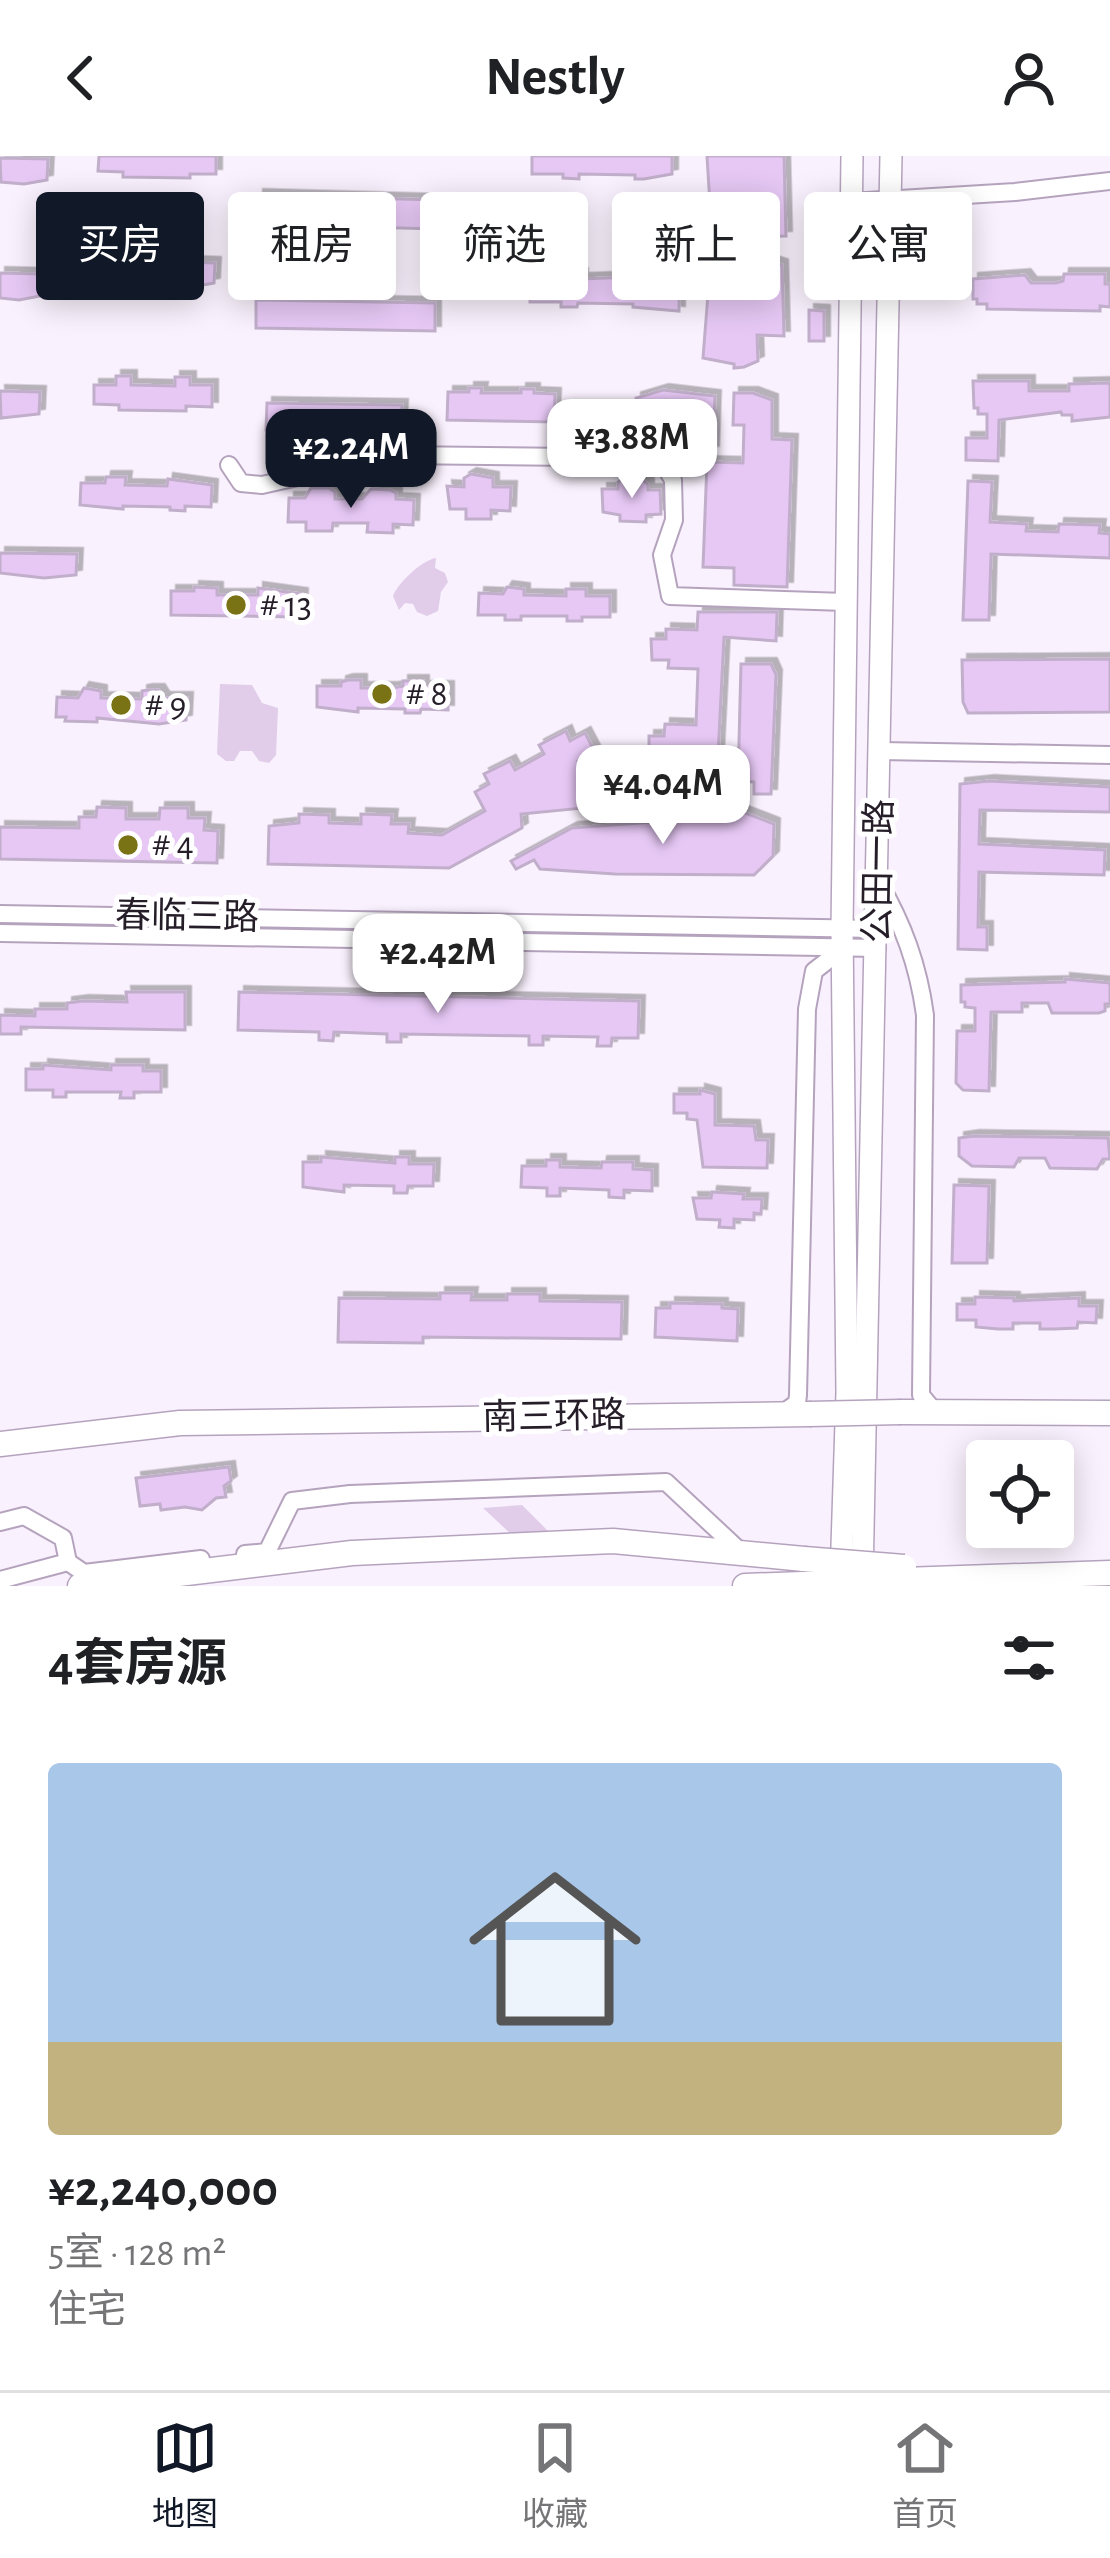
<!DOCTYPE html>
<html lang="zh">
<meta charset="utf-8">
<style>
:root{--surface:#fff;--page:#f6f6f6;--text:#202124;--muted:#757577;--line:#e0e0e0;--accent:#111827}
body{margin:0;font-family:"Alegreya Sans","Noto Sans SC",sans-serif;background:var(--page);color:var(--text);height:100vh;display:flex;flex-direction:column;font-size:45px;white-space:nowrap}
*{box-sizing:border-box;margin:0}
p{font-size:39px;color:var(--muted)}
.icon{flex:none;width:66px;height:66px;fill:none;stroke:currentColor;stroke-width:2;stroke-linecap:round;stroke-linejoin:round}
.map{position:relative;height:1430px;overflow:hidden}
.side{display:flex;flex-direction:column;background:var(--surface);flex:1}
.side>*{flex:none}
.guide{position:absolute;left:36px;top:36px;width:1038px;height:108px;display:flex;gap:24px}
.tools{position:absolute;left:966px;top:1284px;display:grid;gap:24px}
.tools a{display:grid;place-items:center;width:108px;height:108px;border-radius:12px;background:var(--surface);box-shadow:0 6px 30px #0003;font-size:60px}
.price{position:absolute;translate:-50% -102px;padding:0 27px;border-radius:24px;background:#fff;color:#222;font-size:39px;line-height:78px;filter:drop-shadow(0 3px 6px #0008)}
.price::after{content:'';position:absolute;left:50%;top:72px;width:36px;height:27px;margin-left:-18px;background:inherit;clip-path:polygon(0 0,100% 0,50% 100%)}
.price.active{background:var(--accent);color:#fff}
ul{padding:0;list-style:none}
li{display:grid;align-content:center;gap:24px;height:636px;padding:0 48px}
li+li{border-top:3px solid var(--line)}
li span{display:grid;place-items:center;height:372px;border-radius:12px;color:#555}
li>.icon{margin-inline-start:auto}
span .icon{width:216px;height:216px;fill:#fffc;stroke-width:1}
li b{font-size:51px}
h2{display:flex;justify-content:space-between;align-items:center;height:144px;padding:0 48px;font-size:51px}
.pill{padding:0 42px;border-radius:12px;background:var(--surface);box-shadow:0 6px 30px #0003;font-size:42px;line-height:108px}
.pill.active{background:var(--accent);color:#fff}
header{display:flex;justify-content:space-between;align-items:center;height:156px;padding:0 48px;background:var(--surface);font-size:54px;font-weight:700}
.dock{display:flex;justify-content:space-around;align-items:center;height:168px;border-top:3px solid var(--line);background:var(--surface);font-size:33px;color:var(--muted)}
.dock a{display:grid;justify-items:center;gap:6px}
.dock .active{color:var(--accent)}
.map>svg:first-child{display:block}
.green{fill:#e1cdea}
.building{fill:#e7c8f5;stroke:#c1aeca;stroke-width:3;filter:url(#shadow)}
.lines{fill:none;stroke-linecap:round;stroke-linejoin:round}
.minor-casing{stroke:#b5a3be;stroke-width:20}
.major-casing{stroke:#b5a3be;stroke-width:24}
.highway-casing{stroke:#b5a3be;stroke-width:27}
.minor{stroke:#fff;stroke-width:16}
.major{stroke:#fff;stroke-width:21}
.highway{stroke:#fff;stroke-width:24}
.highway-bridge-casing{stroke:#b5a3be;stroke-width:27;stroke-linecap:butt}
.highway-bridge{stroke:#fff;stroke-width:24}
.poi-dot{fill:#797316;stroke:#fff;stroke-width:4.5}
.labels{text-anchor:middle;dominant-baseline:central;stroke-width:10;stroke-linejoin:round;paint-order:stroke}
.poi-label{font-size:36px;fill:#251d28;stroke:#fff;text-anchor:start}
.street-label{font-size:36px;fill:#251d28;stroke:#fff}
</style>
<header><svg class="icon" aria-label="back" viewBox="0 0 24 24"><path d="M15 5l-7 7 7 7"/></svg>Nestly<svg class="icon" aria-label="person" viewBox="0 0 24 24"><circle cx="12" cy="8" r="4"/><path d="M4 21q1-7 8-7t8 7"/></svg></header>
<div class="map">
<svg width="1110" height="1430" viewBox="0 0 1110 1430">
<defs>
<filter id="shadow"><feDropShadow dx="5.5" dy="-5.5" stdDeviation="0" flood-color="#0004"/></filter>
</defs>
<rect width="100%" height="100%" fill="#f9f1fd"/>
<!-- green -->
<g class="green">
<path d="M436 402 435 412 445 417 448 426 441 436 438 455 427 460 417 456 413 448 405 447 399 454 393 440C398 427 422 404 436 402Z"/>
<path d="M220 528 252 529 262 547 278 552 276 599 269 607 259 605 252 595H240L234 605H226L217 598Z"/>
<path d="M522 1349 549 1376 512 1379 483 1352Z"/>
</g>
<!-- building -->
<g class="building">
<path d="M99 0H216V18H190V22L123 21V16L98 15Z"/>
<path d="M532 0H672V18L644 23H635V19L579 18V23L563 22V18H532Z"/>
<path d="M707 0H784L786 80 712 82Z"/>
<path d="M0 2 48 3 47 24 24 28 1 26Z"/>
<path d="M258 39 437 44 436 73 257 68Z"/>
<path d="M657 63H680L679 155 633 151V148L578 147 577 151H561V146H530V124L551 122V118H582V123L656 120Z"/>
<path d="M712 87 782 109 784 180 757 179 758 205 744 211 734 212V208L703 202Z"/>
<path d="M118 97H134V106L176 107 177 98H191V106L215 107 214 127 187 132 121 130V125H95L96 105 118 106Z"/>
<path d="M0 117 41 118 40 140 19 144 0 142Z"/>
<path d="M1064 118H1105V128H1110V151L1100 150V155L987 153V148H977V143H973V123L1025 119 1031 127H1056L1063 125Z"/>
<path d="M256 144 435 147V175L256 172Z"/>
<path d="M809 154 824 155V185H809Z"/>
<path d="M116 220H131V229L175 230V221H190V229H212V251L186 250V255L119 254V249L94 248V229H116Z"/>
<path d="M973 225H1029V235H1069V228L1110 227V261L1072 265V259H1062L1061 256 999 264 998 305 966 304V282H987V258H978V252H974Z"/>
<path d="M469 232H482L481 237H521V233H534V237L555 238 554 266 447 264 448 236H469Z"/>
<path d="M663 234 715 240 713 295 697 294 698 268H666V264L636 262V242Z"/>
<path d="M0 235 40 236 39 258 1 262Z"/>
<path d="M734 237H753L772 244V283L792 284 787 431 734 429V412L703 411 707 306 743 307 744 269H733Z"/>
<path d="M267 247 402 249 401 270 399 276H383V283H373V277L363 276 266 274Z"/>
<path d="M471 318 493 322V331H511L510 355 491 354V363H466V353H450L447 330 464 331V322Z"/>
<path d="M106 321H126L125 329 167 330 168 323 212 329 211 351 185 350V355L170 354V351L123 350V353L80 349 81 327H105Z"/>
<path d="M624 322 641 323 648 328V334H660L661 358 646 359V366L620 365V359L603 356 602 333H618V326Z"/>
<path d="M968 325 992 326 990 366 1027 368 1026 375 1058 376 1059 368 1100 369 1099 377 1110 378V402L991 398 989 464H963Z"/>
<path d="M311 332H329L335 336V343H362L371 333 390 334 396 337V343L414 344 413 369 393 368V377L367 376 368 367H333L332 375H306V366H288L289 342H305Z"/>
<path d="M0 397 77 398 76 419 44 422 0 417Z"/>
<path d="M194 431 217 432V439H258V432L302 438 301 461 171 459V435H194Z"/>
<path d="M507 431 524 433V439L566 440V433H586V440H610V461H582V465H567V460H521V464H505V459H478L479 437 503 438Z"/>
<path d="M698 456H777L776 485 724 481 716 639 521 658 522 672 449 712 268 708 269 670 299 667V658L329 659V667L361 668V658L392 659 391 668H409L408 677 442 679 485 655 475 636 489 628 484 618 510 605 515 614 544 598 539 589 566 575 570 585 585 577 595 596 578 605 586 620 649 614V580H664L665 568 696 569 698 513 668 512 669 504H652L651 483H666V473L697 474Z"/>
<path d="M1110 503V556L968 557 963 546 962 504Z"/>
<path d="M741 508H771L776 519 771 638H754V626L738 625Z"/>
<path d="M348 524H361V532H393L403 530V525H423V531H448V554L421 553 420 557H405V553L358 552V556L317 551V530H341V526Z"/>
<path d="M84 532 101 535V542L142 543V535L147 534H159L164 542H187L186 564 159 568 97 562V566L65 565 66 561H56L57 541 78 542Z"/>
<path d="M989 625 1110 631V656L980 654 979 688 1105 694 1104 719 979 716 978 771H987V794L958 793 960 628Z"/>
<path d="M727 650 774 668 773 700 754 719 615 718 540 713 534 704 516 713 511 705 572 672 666 665Z"/>
<path d="M97 651 126 652V663H159L160 652H188V662H205L204 674 218 675 217 707 0 703V671L79 672V661H96Z"/>
<path d="M1065 823 1110 827V848H1105V855L1099 857H1052L1048 847H1022V856H991L989 935 963 934 956 927 957 875H975V852L965 851V846H961V829L1065 826Z"/>
<path d="M126 836H185V874L21 871V878H0V859L35 860V853H67V847L83 845 127 846Z"/>
<path d="M239 836 639 845 638 882H612L611 890H597L598 881 543 880V889H529V880L401 878V886H387V878L334 876 333 885 319 884V876L238 874Z"/>
<path d="M43 909 111 914V909H143V915H161V936H134V942H120L121 936H66V941H53V934H26V913H43Z"/>
<path d="M700 934 715 938V969L754 970 756 984H768L767 1012 703 1011 697 964 687 963V957H674V938H700Z"/>
<path d="M974 980 1108 982 1110 1003H1103L1097 1013 1050 1012 1045 1002H1019L1014 1011 972 1010 959 1000V982Z"/>
<path d="M321 1001 395 1007V1001H409V1008H434L433 1030H408L407 1037H394V1030L344 1029V1036L303 1031V1006H321Z"/>
<path d="M546 1004H560V1011L601 1012 602 1006H633V1013L652 1014V1035L624 1034V1042L609 1041V1034L560 1032V1040H547V1032L521 1031 522 1010H546Z"/>
<path d="M954 1029 989 1030 987 1107H952Z"/>
<path d="M712 1036 744 1038 743 1043H762L761 1058 754 1057V1064L734 1063V1072L719 1071 720 1064 697 1063 693 1042H711Z"/>
<path d="M440 1137H472L471 1144H507V1138H540V1145L622 1146 621 1183 423 1181V1187L338 1186 339 1142 440 1143Z"/>
<path d="M975 1141 1014 1142V1145L1079 1142V1150H1097L1096 1167 1078 1166 1077 1172 1054 1173H1040V1167H1013V1173H998L976 1171V1164H957V1148H975Z"/>
<path d="M670 1147 722 1148V1152L738 1153 737 1185 655 1181 656 1152H670Z"/>
<path d="M229 1311 231 1325 224 1330 226 1341 216 1342 202 1354 185 1351 161 1354 160 1348 140 1350 136 1322Z"/>
</g>
<g class="lines">
<!-- minor casing -->
<g class="minor-casing">
<g id="minor">
<path d="M850 46 1015 36 1110 25"/>
<path d="M229 309 241 327 262 329 395 299 660 302 673 324 674 364 662 399 670 440 845 446"/>
<path d="M881 595 1110 599"/>
<path d="M878 725C903 768 918 808 925 859L921 1239 935 1256"/>
<path d="M0 758 877 773"/>
<path d="M0 777 877 792"/>
<path d="M783 1257 797 1247 798 1239 807 853 814 815 841 794"/>
<path d="M0 1366 24 1360 63 1382 68 1406 84 1417 201 1403"/>
<path d="M245 1398 267 1396 292 1345 350 1338 666 1326 741 1396"/>
<path d="M0 1424 68 1406"/>
</g>
</g>
<!-- major casing -->
<g class="major-casing">
<g id="major">
<path d="M841 1421 847 1236 842 773 852 0"/>
<path d="M862 1423 891 0"/>
</g>
</g>
<!-- highway casing -->
<g class="highway-casing">
<g id="highway">
<path d="M901 1256 1110 1257"/>
<path d="M0 1288 180 1267 809 1258"/>
<path d="M903 1424 1110 1417"/>
<path d="M80 1430 352 1397 613 1385 804 1403"/>
<path d="M745 1430 804 1428"/>
</g>
</g>
<!-- minor -->
<use href="#minor" class="minor"/>
<!-- major -->
<use href="#major" class="major"/>
<!-- highway -->
<use href="#highway" class="highway"/>
<!-- highway-bridge casing -->
<g class="highway-bridge-casing">
<g id="highway-bridge">
<path d="M809 1258 901 1256"/>
<path d="M804 1403 904 1411"/>
<path d="M804 1428 900 1424"/>
</g>
</g>
<!-- highway-bridge -->
<use href="#highway-bridge" class="highway-bridge"/>
</g>
<!-- markers -->
<g class="poi-dot">
<circle cx="236" cy="449" r="12"/>
<circle cx="382" cy="538" r="12"/>
<circle cx="121" cy="549" r="12"/>
<circle cx="128" cy="689" r="12"/>
</g>
<g class="labels">
<!-- poi labels -->
<g class="poi-label">
<text x="260" y="449"># 13</text>
<text x="406" y="538"># 8</text>
<text x="145" y="549"># 9</text>
<text x="152" y="689"># 4</text>
</g>
<!-- street labels -->
<g class="street-label">
<text transform="translate(879 715) rotate(-89)">公田一路</text>
<text transform="translate(187 761) rotate(1)">春临三路</text>
<text transform="translate(554 1261) rotate(-1)">南三环路</text>
</g>
</g>
</svg>
<div class="tools">
<a><svg class="icon" aria-label="locate" viewBox="0 0 24 24"><circle cx="12" cy="12" r="6"/><path d="M12 2v4M12 18v4M2 12h4M18 12h4"/></svg></a>
</div>
<b class="price" style="left:632px;top:345px">¥3.88M</b>
<b class="price active" style="left:351px;top:355px">¥2.24M</b>
<b class="price" style="left:663px;top:691px">¥4.04M</b>
<b class="price" style="left:438px;top:860px">¥2.42M</b>
<div class="guide">
<a class="pill active">买房</a>
<a class="pill">租房</a>
<a class="pill">筛选</a>
<a class="pill">新上</a>
<a class="pill">公寓</a>
</div>
</div>
<section class="side">
<h2>4套房源<svg class="icon" aria-label="filters" viewBox="0 0 24 24"><path d="M4 7h16M4 17h16"/><circle cx="9" cy="7" r="2"/><circle cx="15" cy="17" r="2"/></svg></h2>
<ul>
<li><span style="background:linear-gradient(#a9c7e8 75%,#c2b280 0)"><svg class="icon" aria-label="home" viewBox="0 0 24 24"><path d="M3 11l9-7 9 7M6 9v11h12V9"/></svg></span><div><b>¥2,240,000</b><p>5室 · 128 m²</p><p>住宅</p></div></li>
</ul>
</section>
<nav class="dock">
<a class="active"><svg class="icon" aria-label="map" viewBox="0 0 24 24"><path d="M3 6l6-2 6 2 6-2v14l-6 2-6-2-6 2zM9 4v14M15 6v14"/></svg>地图</a>
<a><svg class="icon" aria-label="saved" viewBox="0 0 24 24"><path d="M7 4h10v16l-5-4-5 4z"/></svg>收藏</a>
<a><svg class="icon" aria-label="home" viewBox="0 0 24 24"><path d="M3 11l9-7 9 7M6 9v11h12V9"/></svg>首页</a>
</nav>
